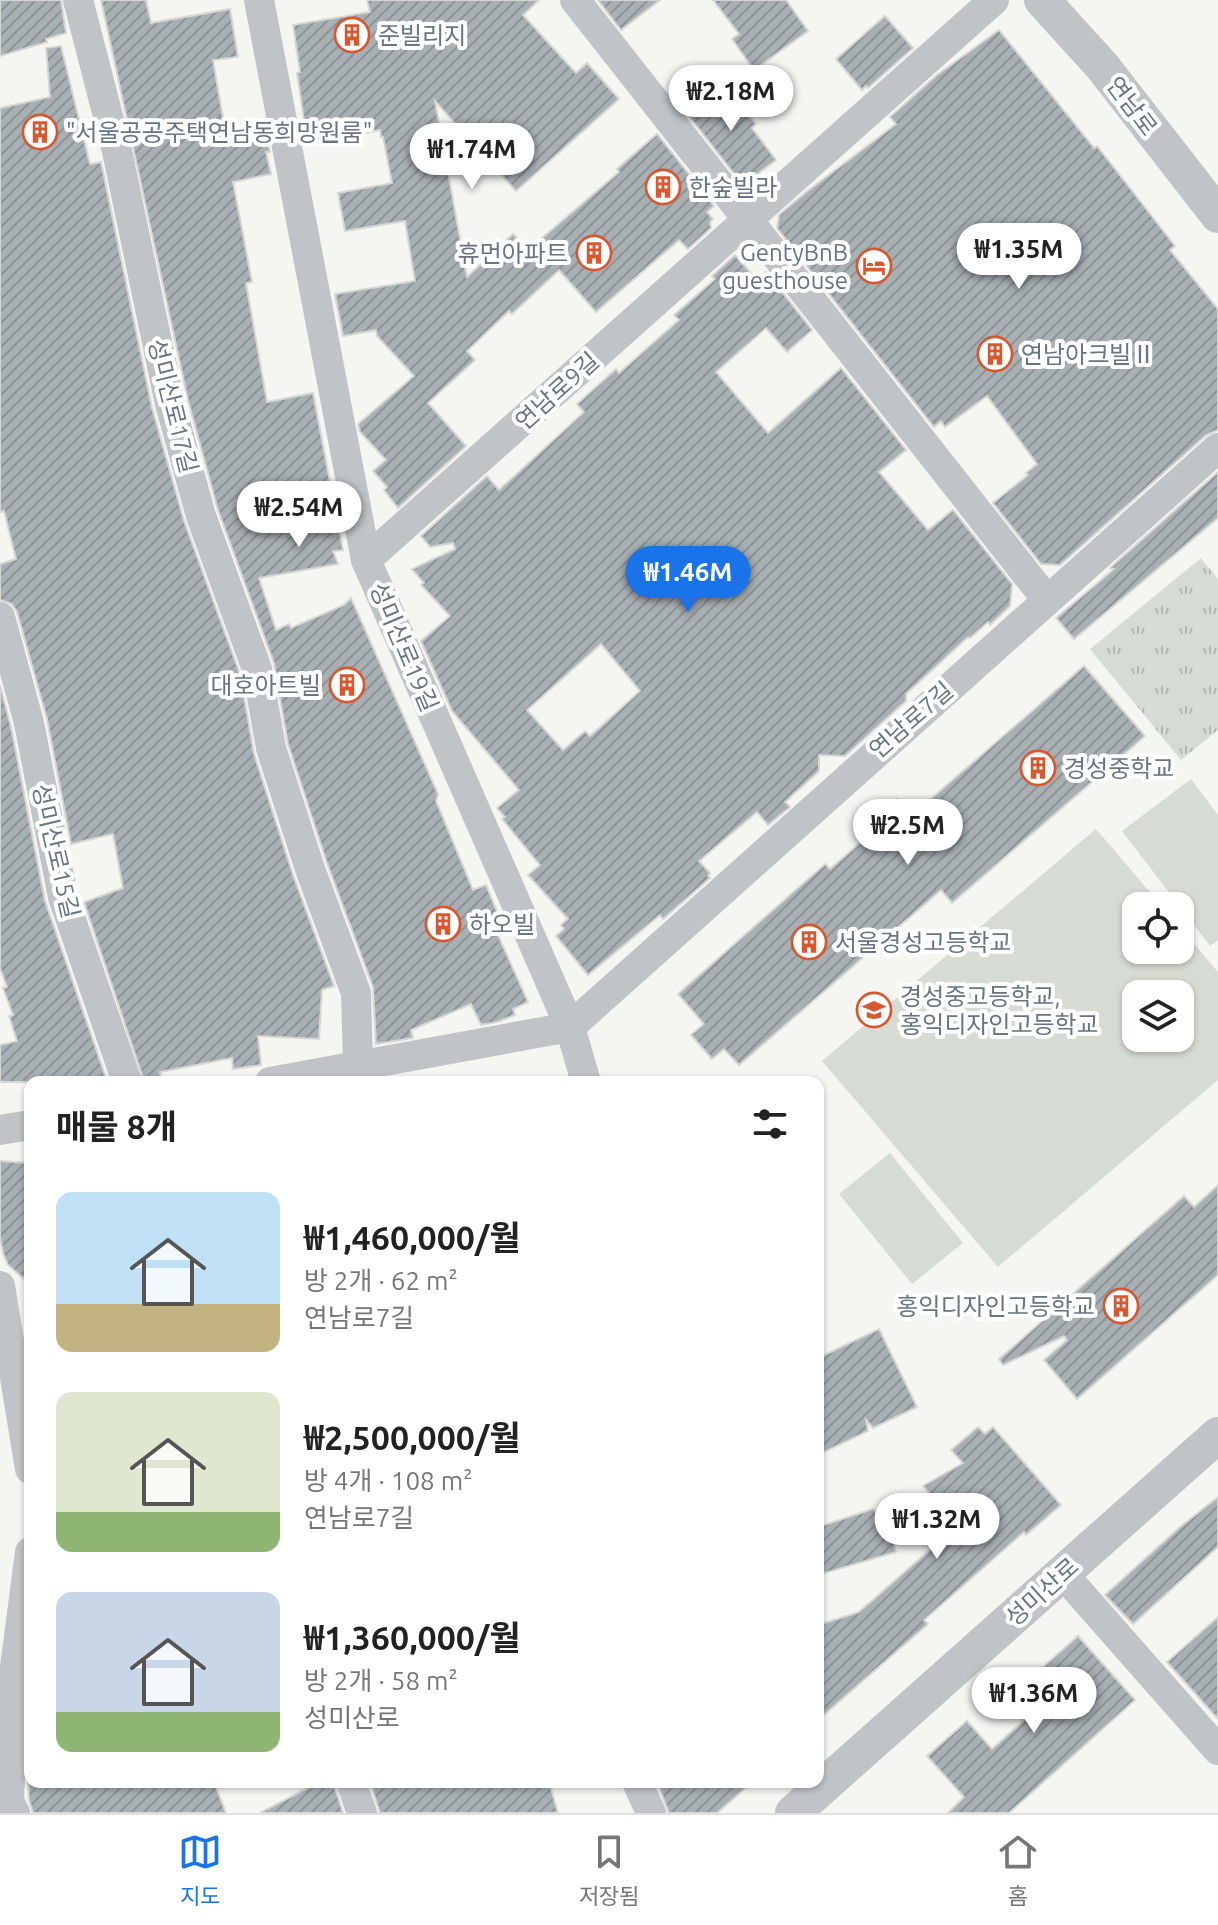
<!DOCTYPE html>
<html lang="ko">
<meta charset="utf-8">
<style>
:root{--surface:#fff;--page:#f2f2f2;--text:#222;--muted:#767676;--line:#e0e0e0;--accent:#1a73e8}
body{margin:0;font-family:Ubuntu,"Noto Sans KR",sans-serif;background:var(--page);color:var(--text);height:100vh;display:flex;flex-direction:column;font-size:30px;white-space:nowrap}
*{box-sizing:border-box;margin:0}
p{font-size:26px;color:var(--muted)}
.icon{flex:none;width:44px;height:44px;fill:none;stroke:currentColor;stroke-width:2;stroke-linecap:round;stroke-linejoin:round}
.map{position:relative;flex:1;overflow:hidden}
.drawer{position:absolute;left:24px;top:1076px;width:800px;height:712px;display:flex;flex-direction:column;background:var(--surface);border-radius:16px;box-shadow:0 2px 6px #0004}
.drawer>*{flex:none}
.controls{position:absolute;left:1122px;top:892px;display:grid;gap:16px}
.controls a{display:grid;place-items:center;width:72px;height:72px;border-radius:16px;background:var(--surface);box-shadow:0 2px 6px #0004;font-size:40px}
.price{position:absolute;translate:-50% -68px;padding:0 18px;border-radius:28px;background:#fff;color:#222;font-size:26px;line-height:52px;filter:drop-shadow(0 2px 4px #0008)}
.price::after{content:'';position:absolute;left:50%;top:48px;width:24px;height:18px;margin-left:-12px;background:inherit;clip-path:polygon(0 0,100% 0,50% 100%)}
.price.active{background:var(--accent);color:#fff}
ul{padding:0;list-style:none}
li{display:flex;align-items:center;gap:24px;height:200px;padding:0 32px}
li span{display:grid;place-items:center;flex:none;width:224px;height:160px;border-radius:16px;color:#555}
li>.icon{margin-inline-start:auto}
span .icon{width:96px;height:96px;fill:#fffc;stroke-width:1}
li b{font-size:34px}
h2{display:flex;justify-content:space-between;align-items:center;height:96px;padding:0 32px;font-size:34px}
.tabs{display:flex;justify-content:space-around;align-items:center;height:112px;border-top:2px solid var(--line);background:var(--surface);font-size:22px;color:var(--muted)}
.tabs a{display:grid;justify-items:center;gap:4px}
.tabs .active{color:var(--accent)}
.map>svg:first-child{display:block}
.grass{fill:#d6dcd3;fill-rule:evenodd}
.park{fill:url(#park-tufts)}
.building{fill:url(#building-hatch);stroke:#d6d6d4;stroke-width:2;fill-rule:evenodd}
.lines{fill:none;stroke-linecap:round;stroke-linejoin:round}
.minor{stroke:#c0c4c7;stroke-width:30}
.tertiary{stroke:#c0c4c7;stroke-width:36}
.labels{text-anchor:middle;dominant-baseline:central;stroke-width:8;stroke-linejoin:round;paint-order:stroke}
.poi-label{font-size:24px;fill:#667581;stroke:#fff;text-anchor:start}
.street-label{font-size:24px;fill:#667581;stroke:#fff}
</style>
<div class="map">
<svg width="1218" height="1813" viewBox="0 0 1218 1813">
<defs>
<pattern id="park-tufts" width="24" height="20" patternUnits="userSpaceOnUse" patternTransform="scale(2)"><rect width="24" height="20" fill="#d6dcd3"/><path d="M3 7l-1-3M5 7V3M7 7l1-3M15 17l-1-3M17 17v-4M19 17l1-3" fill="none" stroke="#b1b7b1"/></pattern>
<pattern id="building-hatch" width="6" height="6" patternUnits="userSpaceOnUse" patternTransform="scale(2)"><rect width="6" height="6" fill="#a8b0b4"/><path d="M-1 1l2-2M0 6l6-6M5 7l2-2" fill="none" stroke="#8d9498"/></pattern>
</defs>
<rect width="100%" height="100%" fill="#f5f5f2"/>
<!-- grass -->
<g class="grass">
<path d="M1191 779 1218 815V940L1210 946 1122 831Z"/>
<path d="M1096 829 1162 906H1136V950H1180V927L1218 972V1080L998 1267 822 1061ZM1180 994V1038H1136V994Z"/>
<path d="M890 1153 963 1243 912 1284 839 1194Z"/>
</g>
<!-- park -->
<path class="park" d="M1201 558 1218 579V730L1181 760 1090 649Z"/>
<!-- building -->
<g class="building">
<path d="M0 0H61L66 33 46 39 47 42 0 56Z"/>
<path d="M101 0H146L151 23 230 9 238 57 213 60 226 135 265 128 270 152H266L271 174 233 182 252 282 246 283 267 402 313 393 343 550 333 551 338 564 259 578 276 630 289 624 291 628 344 605 351 598 438 794 436 801 473 890 486 885 501 921 493 924 528 1002 513 1009 515 1015 497 1022 481 1025 471 1004 411 1030 413 1038 376 1044 373 987 327 863 288 744 274 663 218 510 188 400Z"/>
<path d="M367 0H539L523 15 576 73 587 63 619 99 516 191 435 101 467 277 513 234 528 250 619 172 617 169 657 134 714 206 707 212 713 219 710 222 711 228 688 249 679 240 596 312 559 270 512 314 509 311 467 351 475 360 428 403 466 446 398 508 384 490 387 487 373 471 386 460 360 432 358 424 414 376 377 336 376 330 343 336 335 294 415 281 405 221 345 231 338 193 392 183 383 137H381L380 130 305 145 300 121 304 120 297 73 300 72 293 25 370 12Z"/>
<path d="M598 0H660L621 30Z"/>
<path d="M713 0H786L808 31 754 70 732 39 739 34Z"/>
<path d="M885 16 913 48 868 88 866 86 862 90 836 59Z"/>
<path d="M999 30 1094 148 1097 146 1175 246 1170 250 1218 309V430L1206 435 1060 565 1041 564 993 503 1028 475 1026 473 1037 464 987 396 945 427 941 421 934 427 777 228 779 215 805 193 896 124 890 117 937 75Z"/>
<path d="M61 46 90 164 101 162 152 408 184 521 240 674 254 754 293 875 334 986 322 990 319 1039 258 1036 261 1065 233 1069 232 1058 160 1072 161 1078 144 1081 84 902 123 888 113 834 71 844 47 719 17 612 12 604 0 600V564L16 559 4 511 0 512V108L50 97 46 48Z"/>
<path d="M722 82 756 124 752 128 776 160 743 185 685 111Z"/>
<path d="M735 255 757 280 766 272 812 330 787 352 766 328 716 372 768 433 841 368 906 450 879 472 928 530 953 510 1012 584 1010 606 990 625 988 622 970 638 968 637 906 694V701L845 756 819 755V771L785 802 790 807 768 825 757 812 699 861 710 873 708 876 710 878 663 919 660 915 588 975 556 936 564 929 561 925 568 919 528 875 540 865 502 819 505 817 497 808 519 790 452 711 421 641 450 616 421 585 424 583 412 569 455 549 453 543 430 547 421 536 487 476 499 490 584 412 577 404 616 369 619 373 679 320 674 315 715 279 712 276ZM601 644 640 691 590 736 585 731 563 750 527 710Z"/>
<path d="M1218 472V518L1074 639 1056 618 1114 569 1110 568Z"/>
<path d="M1084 666 1145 736 952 903 941 890 739 1065 724 1049 712 1059 691 1035 704 1024 678 994 825 864 830 869 883 823 877 817 897 799 911 816Z"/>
<path d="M0 685 11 727 45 901 106 1078 104 1082H0V1045L17 1041 9 1016 13 1015 3 988 7 987 0 968Z"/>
<path d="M0 1161 30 1163V1284L8 1265 3 1253 0 1236Z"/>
<path d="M1218 1185V1275L1077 1399 1044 1360 1067 1340 1064 1336 1003 1365 999 1359 1184 1196 1194 1207Z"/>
<path d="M879 1329 917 1407 873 1428 866 1420 868 1431 818 1455V1358Z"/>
<path d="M978 1427 985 1434 993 1427 1061 1505 1026 1535 1024 1532 924 1620 928 1624 818 1720V1625L859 1612 957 1526 923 1486 963 1463 951 1450Z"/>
<path d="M1218 1497V1547L1133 1624 1105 1595 1180 1527Z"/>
<path d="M873 1509 891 1530 896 1552 818 1575V1527Z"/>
<path d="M1218 1617V1719L1167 1662Z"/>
<path d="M1078 1636 1135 1700 1009 1813H948L964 1797 927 1756 967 1721 992 1749 1032 1713 1027 1707 1046 1690 1033 1676Z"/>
<path d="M28 1782H214L226 1813H33L29 1800Z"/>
<path d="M319 1782H333L343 1813H260Z"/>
<path d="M370 1782H549L558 1813H380Z"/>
<path d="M663 1782H752L717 1813H669L659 1787Z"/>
</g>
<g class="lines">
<!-- minor -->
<g class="minor">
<path d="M78 0 117 151 170 404 201 516 257 669 271 748 310 869 356 993 358 1066 355 1082"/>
<path d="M259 0 366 560 570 1027 586 1082"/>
<path d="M575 0 1047 600"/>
<path d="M366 560 994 0"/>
<path d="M0 617 29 723 63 897 127 1082"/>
<path d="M270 1082 570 1027 1218 448"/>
<path d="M0 1130 30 1125"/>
<path d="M0 1286 30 1469"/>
<path d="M1063 1574 1218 1750"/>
<path d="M351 1782 362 1813"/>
<path d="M637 1782 651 1813"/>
<path d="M15 1813 9 1801 14 1675 30 1552"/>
</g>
<!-- tertiary -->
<g class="tertiary">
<path d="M1042 0 1102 66 1218 215"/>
<path d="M793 1813 1218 1435"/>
</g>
</g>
<!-- icons -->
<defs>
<g id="building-ring" transform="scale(1.8)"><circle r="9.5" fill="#fff" stroke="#d75730" stroke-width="1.5"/><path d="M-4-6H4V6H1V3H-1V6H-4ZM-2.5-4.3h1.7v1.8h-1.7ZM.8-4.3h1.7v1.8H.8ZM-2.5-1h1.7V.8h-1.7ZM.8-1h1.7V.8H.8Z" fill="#d75730"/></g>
<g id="hotel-ring" transform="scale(1.8)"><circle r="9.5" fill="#fff" stroke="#d75730" stroke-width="1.5"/><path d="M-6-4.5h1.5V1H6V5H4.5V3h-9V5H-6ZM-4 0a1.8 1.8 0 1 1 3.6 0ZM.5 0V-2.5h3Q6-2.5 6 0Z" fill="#d75730"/></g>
<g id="school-ring" transform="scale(1.8)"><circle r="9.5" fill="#fff" stroke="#d75730" stroke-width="1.5"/><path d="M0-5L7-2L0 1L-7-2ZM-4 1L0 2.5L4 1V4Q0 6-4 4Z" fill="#d75730"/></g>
</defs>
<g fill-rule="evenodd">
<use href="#building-ring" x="352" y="35"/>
<use href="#building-ring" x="40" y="132"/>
<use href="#building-ring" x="663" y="187"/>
<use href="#building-ring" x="594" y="253"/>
<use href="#hotel-ring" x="874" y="266"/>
<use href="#building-ring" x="995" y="354"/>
<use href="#building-ring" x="347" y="685"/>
<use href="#building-ring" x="1038" y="768"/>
<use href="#building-ring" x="443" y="924"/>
<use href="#building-ring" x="809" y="942"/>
<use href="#school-ring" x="874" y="1010"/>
<use href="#building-ring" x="1121" y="1306"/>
</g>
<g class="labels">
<!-- poi labels -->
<g class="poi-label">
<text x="378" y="35">준빌리지</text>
<text x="66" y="132">"서울공공주택연남동희망원룸"</text>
<text x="689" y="187">한숲빌라</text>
<text x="848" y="252" text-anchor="end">GentyBnB<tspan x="848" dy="28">guesthouse</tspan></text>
<text x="568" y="253" text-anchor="end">휴먼아파트</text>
<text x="1021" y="354">연남아크빌Ⅱ</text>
<text x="321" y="685" text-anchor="end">대호아트빌</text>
<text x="1064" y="768">경성중학교</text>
<text x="469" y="924">하오빌</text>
<text x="835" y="942">서울경성고등학교</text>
<text x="900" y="996">경성중고등학교,<tspan x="900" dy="28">홍익디자인고등학교</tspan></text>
<text x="1095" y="1306" text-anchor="end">홍익디자인고등학교</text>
</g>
<!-- street labels -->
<g class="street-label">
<text transform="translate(1132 106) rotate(53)">연남로</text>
<text transform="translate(557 391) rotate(-42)">연남로9길</text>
<text transform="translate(173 406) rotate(76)">성미산로17길</text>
<text transform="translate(404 647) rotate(67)">성미산로19길</text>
<text transform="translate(911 720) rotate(-41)">연남로7길</text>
<text transform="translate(56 851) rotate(77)">성미산로15길</text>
<text transform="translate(1042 1592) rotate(-42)">성미산로</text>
</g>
</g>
</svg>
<div class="controls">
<a><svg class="icon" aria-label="locate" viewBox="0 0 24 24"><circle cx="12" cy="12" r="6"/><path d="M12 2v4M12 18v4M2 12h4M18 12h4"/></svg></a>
<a><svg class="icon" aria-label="layers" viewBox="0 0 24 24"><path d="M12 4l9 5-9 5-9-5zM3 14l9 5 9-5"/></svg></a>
</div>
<b class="price" style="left:731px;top:133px">₩2.18M</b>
<b class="price" style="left:472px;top:191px">₩1.74M</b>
<b class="price" style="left:1019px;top:291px">₩1.35M</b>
<b class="price" style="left:299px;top:549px">₩2.54M</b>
<b class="price active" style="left:688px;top:614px">₩1.46M</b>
<b class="price" style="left:908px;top:867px">₩2.5M</b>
<b class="price" style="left:937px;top:1561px">₩1.32M</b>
<b class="price" style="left:1034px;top:1735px">₩1.36M</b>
<section class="drawer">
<h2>매물 8개<svg class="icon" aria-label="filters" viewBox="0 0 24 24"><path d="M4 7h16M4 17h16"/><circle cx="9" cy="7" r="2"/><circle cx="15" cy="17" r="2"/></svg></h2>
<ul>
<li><span style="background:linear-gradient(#bfe0f5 70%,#c2b280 0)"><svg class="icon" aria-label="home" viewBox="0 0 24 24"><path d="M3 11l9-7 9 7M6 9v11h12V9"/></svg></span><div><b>₩1,460,000/월</b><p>방 2개 · 62 m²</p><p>연남로7길</p></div></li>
<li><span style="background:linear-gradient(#dfe7d0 75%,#8fb573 0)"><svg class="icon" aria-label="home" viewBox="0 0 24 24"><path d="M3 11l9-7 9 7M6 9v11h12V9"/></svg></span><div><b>₩2,500,000/월</b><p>방 4개 · 108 m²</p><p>연남로7길</p></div></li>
<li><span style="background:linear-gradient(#c9d6e8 75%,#8fb573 0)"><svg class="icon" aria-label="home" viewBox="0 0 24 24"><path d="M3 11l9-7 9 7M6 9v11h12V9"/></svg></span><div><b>₩1,360,000/월</b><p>방 2개 · 58 m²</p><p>성미산로</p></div></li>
</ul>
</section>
</div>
<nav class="tabs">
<a class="active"><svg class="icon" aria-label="map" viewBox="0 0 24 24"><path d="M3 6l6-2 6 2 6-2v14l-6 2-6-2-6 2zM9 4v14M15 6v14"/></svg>지도</a>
<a><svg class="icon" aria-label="saved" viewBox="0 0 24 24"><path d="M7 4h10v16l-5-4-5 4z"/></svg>저장됨</a>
<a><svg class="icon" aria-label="home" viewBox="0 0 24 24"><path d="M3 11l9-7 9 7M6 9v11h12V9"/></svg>홈</a>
</nav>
